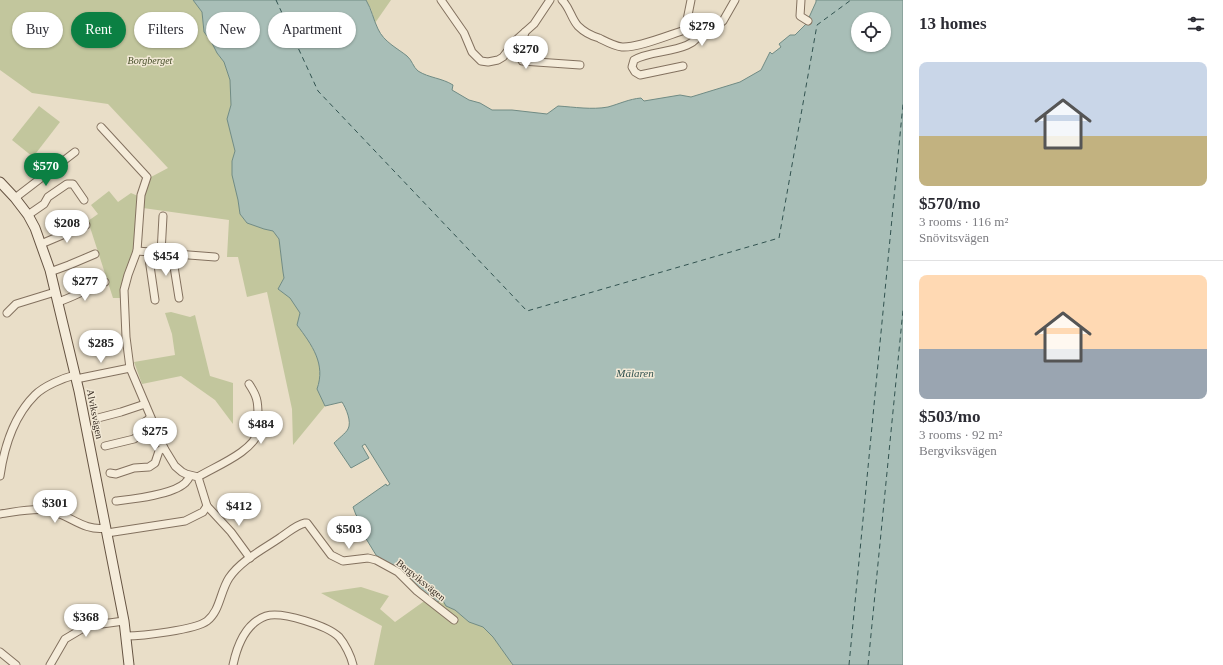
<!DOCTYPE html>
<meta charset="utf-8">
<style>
:root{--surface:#fff;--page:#f2f2f3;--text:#2b2b33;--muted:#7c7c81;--line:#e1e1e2;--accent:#0b8043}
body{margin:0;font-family:Georgia,serif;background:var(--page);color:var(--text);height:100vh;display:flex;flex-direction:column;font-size:15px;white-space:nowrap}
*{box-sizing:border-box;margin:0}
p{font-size:13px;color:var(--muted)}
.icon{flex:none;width:22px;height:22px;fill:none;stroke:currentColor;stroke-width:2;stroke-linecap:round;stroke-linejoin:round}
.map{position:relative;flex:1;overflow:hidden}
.sheet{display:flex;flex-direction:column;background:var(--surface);width:320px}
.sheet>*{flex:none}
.banner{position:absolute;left:12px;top:12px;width:380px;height:36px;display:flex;gap:8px}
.fabs{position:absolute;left:851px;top:12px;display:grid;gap:8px}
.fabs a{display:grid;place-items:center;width:40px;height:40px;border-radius:50%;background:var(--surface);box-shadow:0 1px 3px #0004;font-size:20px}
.price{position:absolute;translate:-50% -34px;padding:0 9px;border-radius:14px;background:#fff;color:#222;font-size:13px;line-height:26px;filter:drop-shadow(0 1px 2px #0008)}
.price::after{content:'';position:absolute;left:50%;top:24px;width:12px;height:9px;margin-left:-6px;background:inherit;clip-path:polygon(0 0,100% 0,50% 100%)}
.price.on{background:var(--accent);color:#fff}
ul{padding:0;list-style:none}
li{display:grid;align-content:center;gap:8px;height:212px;padding:0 16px}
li+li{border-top:1px solid var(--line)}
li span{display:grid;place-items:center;height:124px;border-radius:8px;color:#555}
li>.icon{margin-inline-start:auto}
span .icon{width:72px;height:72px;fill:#fffc;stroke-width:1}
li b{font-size:17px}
h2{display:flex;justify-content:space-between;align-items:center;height:48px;padding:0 16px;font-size:17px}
.tag{padding:0 14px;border-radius:18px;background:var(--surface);box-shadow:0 1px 3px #0004;font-size:14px;line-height:36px}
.tag.on{background:var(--accent);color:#fff}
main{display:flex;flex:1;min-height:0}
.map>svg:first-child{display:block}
.green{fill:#c2c69d}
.water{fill:#a8beb7;stroke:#708b84;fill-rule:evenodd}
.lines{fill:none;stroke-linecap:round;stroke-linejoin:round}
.ferry{stroke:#325350;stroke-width:1;stroke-dasharray:5 4;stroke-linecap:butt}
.street-casing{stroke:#83715f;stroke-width:9}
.secondary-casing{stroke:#655342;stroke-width:11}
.street{stroke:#f5ecda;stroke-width:7}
.secondary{stroke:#f5ecda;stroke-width:9}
.labels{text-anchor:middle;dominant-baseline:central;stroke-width:3;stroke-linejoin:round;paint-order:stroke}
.park-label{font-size:10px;font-style:italic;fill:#474f2a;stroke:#f2e9d6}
.street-label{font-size:10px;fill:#352a21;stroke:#f2e9d6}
.water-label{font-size:11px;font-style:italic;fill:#325350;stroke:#f2e9d6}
</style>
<main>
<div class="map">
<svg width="903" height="665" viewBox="0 0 903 665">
<rect width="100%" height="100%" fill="#e9dec8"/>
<!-- green -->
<g class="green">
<path d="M0 0H193L202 12 204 32 211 41 217 53 224 62 230 80 231 105 227 119 235 151 232 161 235 186 238 200 240 214 247 223 264 229 273 231 279 239 283 272 284 278 278 289 290 298 300 313 297 325C312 345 326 364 317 389L325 406 293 445 292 409 267 292 247 297 238 257H227L229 220 143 208 144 195 151 177 168 168 108 104 32 93 0 70Z"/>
<path d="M366 0H391L375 23 371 9Z"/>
<path d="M39 106 60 122 33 157 12 140Z"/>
<path d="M109 191 118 202 131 193 138 196 134 252 125 272 120 298H113L88 221 98 214 91 205Z"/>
<path d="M171 312 190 317 195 315 210 376 233 383V424L215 400 181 376 142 384 134 362 175 355 172 334 165 313Z"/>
<path d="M361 587 389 596 380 609 395 622 423 602H437L442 599 446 606 455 610 469 622 483 627 493 637 513 665H374L382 626 321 593Z"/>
</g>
<!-- water -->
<path class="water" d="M193 0H366C372 10 373 19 378 29 384 42 397 48 407 56 412 60 413 67 418 71 429 78 442 78 453 85L452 90 469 100 480 103 492 110H512L547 114 558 106C574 107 592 110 608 107 619 104 629 99 641 98L644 101 680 95 691 97 740 82 761 70 770 52 772 54 781 47 779 44 790 35H795L806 24 816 2V0H903V665H513L493 637 483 627 469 622 455 610 446 606 442 599 437 602 423 591 402 571 391 566 376 555 365 537 360 519 356 515 353 507 386 484 387 486 390 484 365 444 362 446 369 458 351 468 334 443C338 439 346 433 348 429 352 422 346 408 342 402L325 406 317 389C326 364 312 345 297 325L300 313 290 298 278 289 284 278 283 272 279 239 273 231 264 229 247 223 240 214 238 200 232 175V161L235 151 227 119 231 105 230 80 224 62 217 53 211 41 204 32 202 12ZM858 19H884V45H858Z"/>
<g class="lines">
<!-- ferry -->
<g class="ferry">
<path d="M276 0 318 91 527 311 779 238 817 25 851 0"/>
<path d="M849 665 903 104"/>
<path d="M868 665 903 310"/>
</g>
<!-- street casing -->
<g class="street-casing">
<g id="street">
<path d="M441 0 464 33 472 52 481 61 488 62 498 60 503 57 516 40 534 24 550 0"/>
<path d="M562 0C570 8 571 18 578 26 583 31 592 36 599 38 607 42 614 46 622 47 638 48 669 35 685 30L691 0"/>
<path d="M801 0 800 16 808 21"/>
<path d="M685 30 718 25 723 21 735 0"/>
<path d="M525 32 519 53 522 61 580 65"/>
<path d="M683 66 640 75 635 72 632 67 634 60C654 48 695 55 703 28"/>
<path d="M101 127 147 177 141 195 137 251 128 275 124 290 126 337 130 368 164 448 175 466 182 472 186 474 198 477 207 506 231 532 250 558"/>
<path d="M15 198 75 152"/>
<path d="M28 215 44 204 48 197 67 184H73L84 200"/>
<path d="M41 244 86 225"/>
<path d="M137 251 215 257"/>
<path d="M148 252 155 300"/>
<path d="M161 253 163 216"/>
<path d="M172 254 179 298"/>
<path d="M50 272 69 265 95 254"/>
<path d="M58 302C74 297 88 288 105 282"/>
<path d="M7 313 16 304 55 292"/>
<path d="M76 379 130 368"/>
<path d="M98 418 121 412 145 404"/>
<path d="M105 446 134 439 140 434 142 424 150 418"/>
<path d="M110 473 116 474 134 468 149 467 155 463 159 451 164 448"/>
<path d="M0 476C4 448 14 416 35 395 44 386 63 378 75 375"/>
<path d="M198 477C214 467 255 451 258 431 259 426 258 420 258 415 258 401 257 396 249 384"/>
<path d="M116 501C133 499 172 495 185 483 187 481 189 478 190 476"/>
<path d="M0 514C15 512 32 508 47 510 68 513 83 532 106 528"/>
<path d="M107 533 185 521 203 512 207 506"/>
<path d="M126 636C142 636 195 630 207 621 220 611 220 592 229 578 241 560 264 549 281 537 289 532 296 525 305 523H307L331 555 343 561 368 558 376 560 398 572 417 591 454 620"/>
<path d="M0 652 16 665"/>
<path d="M50 665 65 639 87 626 124 621"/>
<path d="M233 665C237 646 246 623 266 616 282 611 328 626 339 637 345 644 351 656 353 665"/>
</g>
</g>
<!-- secondary casing -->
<g class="secondary-casing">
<path id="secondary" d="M0 182 15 198 28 215 35 228 50 270 79 391 124 621 129 665"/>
</g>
<!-- street -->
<use href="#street" class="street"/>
<!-- secondary -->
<use href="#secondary" class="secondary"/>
</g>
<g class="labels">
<!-- park labels -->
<g class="park-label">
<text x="150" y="60">Borgberget</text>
</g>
<!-- street labels -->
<g class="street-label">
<text transform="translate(95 414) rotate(79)">Alviksvägen</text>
<text transform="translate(421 580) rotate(39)">Bergviksvägen</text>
</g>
<!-- water labels -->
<g class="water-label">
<text x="635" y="373">Mälaren</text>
</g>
</g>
</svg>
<div class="fabs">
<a><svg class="icon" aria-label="locate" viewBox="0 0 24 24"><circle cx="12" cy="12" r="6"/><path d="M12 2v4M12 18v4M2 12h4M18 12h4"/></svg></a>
</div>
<b class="price" style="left:702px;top:47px">$279</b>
<b class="price" style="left:526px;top:70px">$270</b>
<b class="price on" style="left:46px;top:187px">$570</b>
<b class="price" style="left:67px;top:244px">$208</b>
<b class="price" style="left:166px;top:277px">$454</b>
<b class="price" style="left:85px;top:302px">$277</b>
<b class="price" style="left:101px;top:364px">$285</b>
<b class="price" style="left:261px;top:445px">$484</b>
<b class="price" style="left:155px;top:452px">$275</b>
<b class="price" style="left:55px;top:524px">$301</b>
<b class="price" style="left:239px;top:527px">$412</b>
<b class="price" style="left:349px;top:550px">$503</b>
<b class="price" style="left:86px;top:638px">$368</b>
<div class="banner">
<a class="tag">Buy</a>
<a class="tag on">Rent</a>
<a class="tag">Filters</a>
<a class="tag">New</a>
<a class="tag">Apartment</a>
</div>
</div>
<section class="sheet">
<h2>13 homes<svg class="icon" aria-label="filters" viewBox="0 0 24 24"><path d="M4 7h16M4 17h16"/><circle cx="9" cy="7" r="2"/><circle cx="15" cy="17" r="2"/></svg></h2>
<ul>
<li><span style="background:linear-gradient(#c9d6e8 60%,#c2b280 0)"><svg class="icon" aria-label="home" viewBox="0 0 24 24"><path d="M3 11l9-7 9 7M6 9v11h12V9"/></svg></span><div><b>$570/mo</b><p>3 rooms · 116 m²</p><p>Snövitsvägen</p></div></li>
<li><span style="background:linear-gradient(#ffd9b3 60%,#9aa5b1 0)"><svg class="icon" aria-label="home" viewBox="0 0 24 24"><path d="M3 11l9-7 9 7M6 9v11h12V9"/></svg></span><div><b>$503/mo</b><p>3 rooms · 92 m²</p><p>Bergviksvägen</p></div></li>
</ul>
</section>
</main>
